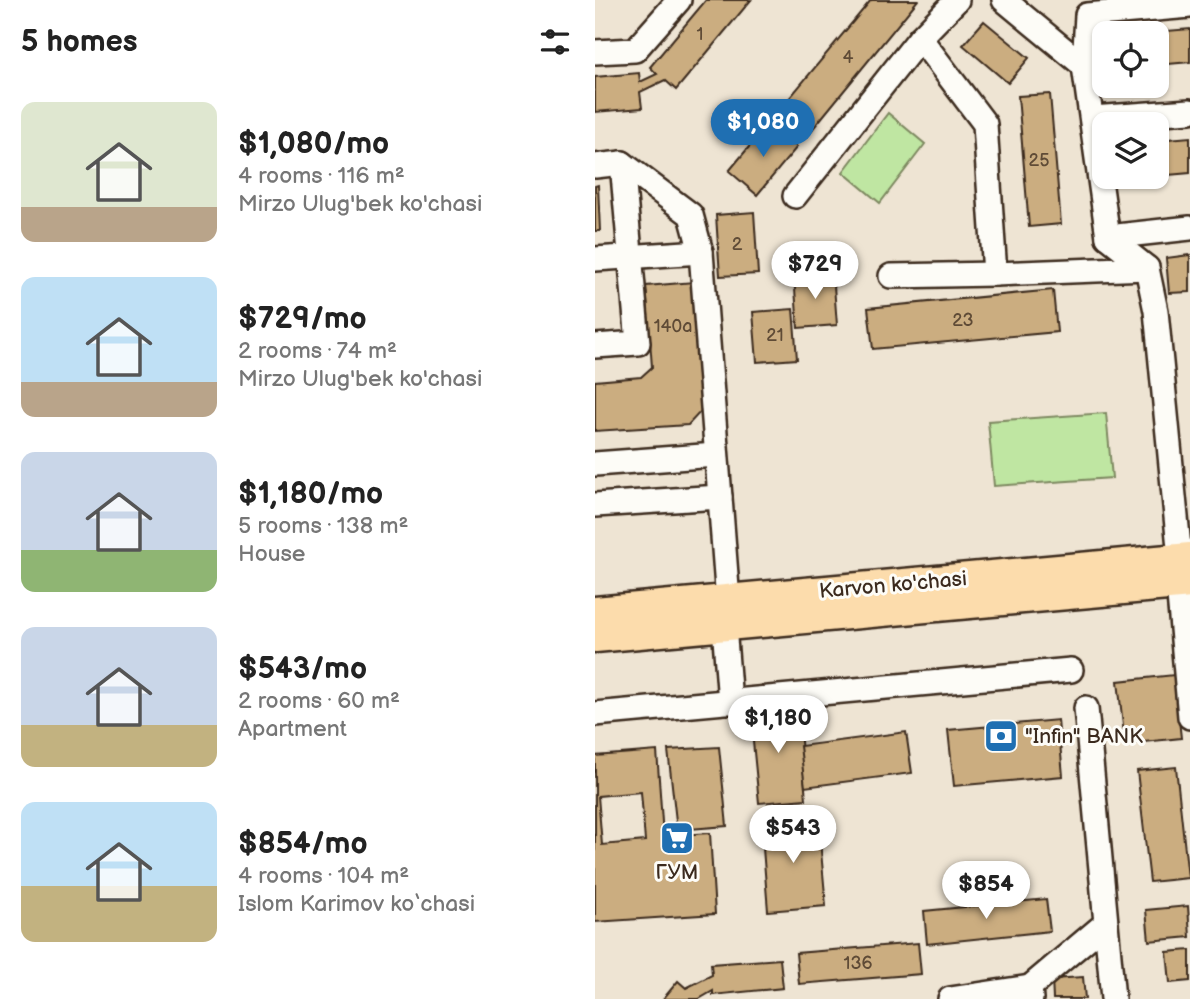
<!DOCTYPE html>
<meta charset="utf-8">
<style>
:root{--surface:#fff;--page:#f6f6f6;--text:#222;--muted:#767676;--accent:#1f6fb2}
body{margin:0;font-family:"Balsamiq Sans",sans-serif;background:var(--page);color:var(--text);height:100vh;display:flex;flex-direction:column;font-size:26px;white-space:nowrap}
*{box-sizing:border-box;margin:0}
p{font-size:23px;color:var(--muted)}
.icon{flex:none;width:38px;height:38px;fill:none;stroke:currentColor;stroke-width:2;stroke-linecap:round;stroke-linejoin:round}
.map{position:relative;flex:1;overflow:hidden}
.side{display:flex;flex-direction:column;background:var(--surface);width:595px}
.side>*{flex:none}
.fabs{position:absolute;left:497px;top:21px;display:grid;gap:14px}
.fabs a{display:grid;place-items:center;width:77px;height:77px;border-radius:14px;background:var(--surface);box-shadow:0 2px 5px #0004;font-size:35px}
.price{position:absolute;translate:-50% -60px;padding:0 16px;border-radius:24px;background:#fff;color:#222;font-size:23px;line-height:46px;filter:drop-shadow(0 2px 4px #0008)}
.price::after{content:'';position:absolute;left:50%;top:42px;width:21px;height:16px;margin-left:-10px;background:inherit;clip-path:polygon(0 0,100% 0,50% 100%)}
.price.on{background:var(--accent);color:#fff}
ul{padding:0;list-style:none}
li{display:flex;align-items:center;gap:21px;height:175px;padding:0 21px}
li span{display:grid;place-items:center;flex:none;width:196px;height:140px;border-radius:14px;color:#555}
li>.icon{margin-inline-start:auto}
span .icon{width:84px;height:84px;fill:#fffc;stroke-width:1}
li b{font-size:30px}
h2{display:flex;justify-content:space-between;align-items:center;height:84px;padding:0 21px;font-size:30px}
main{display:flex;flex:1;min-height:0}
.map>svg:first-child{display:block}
.green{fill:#bfe6a2;stroke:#7d8860;stroke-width:2}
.building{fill:#cbad80;stroke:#3b2a1e;stroke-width:2;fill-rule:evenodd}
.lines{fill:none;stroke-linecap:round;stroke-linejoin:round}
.minor-casing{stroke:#3b2a1e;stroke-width:28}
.major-casing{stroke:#3b2a1e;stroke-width:35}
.minor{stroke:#fdfcf7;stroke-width:23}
.major{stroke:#fcdcac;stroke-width:30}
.labels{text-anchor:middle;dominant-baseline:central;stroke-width:6;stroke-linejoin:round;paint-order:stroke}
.number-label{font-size:18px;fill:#5f4b36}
.street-label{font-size:21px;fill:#3b2a1e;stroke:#fdfcf7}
.poi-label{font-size:21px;fill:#3b2a1e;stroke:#fdfcf7;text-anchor:start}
</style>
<main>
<section class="side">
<h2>5 homes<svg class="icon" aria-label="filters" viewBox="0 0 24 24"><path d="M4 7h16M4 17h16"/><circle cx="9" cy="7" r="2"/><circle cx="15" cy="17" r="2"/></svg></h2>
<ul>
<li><span style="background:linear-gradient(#dfe7d0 75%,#b9a48a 0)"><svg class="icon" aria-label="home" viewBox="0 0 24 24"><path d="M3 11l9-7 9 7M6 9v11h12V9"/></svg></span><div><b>$1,080/mo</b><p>4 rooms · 116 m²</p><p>Mirzo Ulug'bek ko'chasi</p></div></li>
<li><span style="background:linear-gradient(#bfe0f5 75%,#b9a48a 0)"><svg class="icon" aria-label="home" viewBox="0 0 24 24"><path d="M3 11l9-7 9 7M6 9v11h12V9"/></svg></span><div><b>$729/mo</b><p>2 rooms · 74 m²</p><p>Mirzo Ulug'bek ko'chasi</p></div></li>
<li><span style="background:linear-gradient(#c9d6e8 70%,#8fb573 0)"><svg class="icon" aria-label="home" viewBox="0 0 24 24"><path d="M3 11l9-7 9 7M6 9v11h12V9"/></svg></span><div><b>$1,180/mo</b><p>5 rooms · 138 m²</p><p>House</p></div></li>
<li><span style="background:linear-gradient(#c9d6e8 70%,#c2b280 0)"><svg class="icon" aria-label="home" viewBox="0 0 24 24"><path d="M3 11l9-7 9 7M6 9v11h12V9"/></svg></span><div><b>$543/mo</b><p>2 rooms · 60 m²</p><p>Apartment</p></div></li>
<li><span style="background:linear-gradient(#bfe0f5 60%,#c2b280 0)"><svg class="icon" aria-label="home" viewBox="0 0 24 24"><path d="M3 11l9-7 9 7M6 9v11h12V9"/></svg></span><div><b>$854/mo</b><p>4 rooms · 104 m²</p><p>Islom Karimov ko‘chasi</p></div></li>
</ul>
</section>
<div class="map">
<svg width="595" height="999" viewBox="0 0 595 999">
<rect width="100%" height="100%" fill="#eee4d3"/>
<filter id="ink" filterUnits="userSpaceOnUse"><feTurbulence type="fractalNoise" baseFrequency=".0143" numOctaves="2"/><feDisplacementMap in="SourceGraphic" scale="14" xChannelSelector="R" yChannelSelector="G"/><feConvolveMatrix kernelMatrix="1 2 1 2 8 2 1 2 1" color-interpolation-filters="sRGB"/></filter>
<g filter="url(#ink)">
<!-- green -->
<g class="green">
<path d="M293 113 330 144 285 203 248 172Z"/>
<path d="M511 413 517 478 399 486 393 421Z"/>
</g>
<!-- building -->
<g class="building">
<path d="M111 0H156L81 90 70 80 45 92 47 108 0 112V77L44 73 45 82 62 74 55 67Z"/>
<path d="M276 0H323L211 137 182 113Z"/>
<path d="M389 21 434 58 413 83 368 45Z"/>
<path d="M595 29V62L562 65V33H548Z"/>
<path d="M455 94 466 224 434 227 423 96Z"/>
<path d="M173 124 202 147 162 195 134 171Z"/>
<path d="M595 137V173L562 176V140Z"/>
<path d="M3 185 5 231H0V186Z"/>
<path d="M159 212 163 274 125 276 121 215Z"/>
<path d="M595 255V292L574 293 571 258Z"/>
<path d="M238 273 242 325 203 328 199 276Z"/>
<path d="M99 282 108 409 93 425 0 431V381L46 377 57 367 51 286Z"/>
<path d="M458 290 462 332 278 349 273 308Z"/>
<path d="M198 309 202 359 162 362 158 312Z"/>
<path d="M579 675 586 738 530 744 523 681Z"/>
<path d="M203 707 211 799 164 803 155 711Z"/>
<path d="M463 720 468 776 359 786 353 730Z"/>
<path d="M311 732 317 773 210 787 205 746Z"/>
<path d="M124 747 132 826 82 830 73 750Z"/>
<path d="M62 751 68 836 115 833 120 914 0 922V756ZM46 792 50 841 7 845 3 796Z"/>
<path d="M581 767 593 878 555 882 542 771Z"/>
<path d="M223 818 231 906 173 911 166 823Z"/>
<path d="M451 899 455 931 332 944 329 911Z"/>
<path d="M593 906 595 937 554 941 551 910Z"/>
<path d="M323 943 326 974 204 984 201 953Z"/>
<path d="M595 950V981L575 983 572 952Z"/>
<path d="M185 959 188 988 118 995V991L104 999H68L83 981 91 988 117 975 116 964Z"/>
<path d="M488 977 490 999H458L457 979Z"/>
</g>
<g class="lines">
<!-- minor casing -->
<g class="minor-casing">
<g id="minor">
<path d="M409 0 489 66 513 237 552 268 561 311 585 558 583 585 595 717"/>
<path d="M325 38 362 0"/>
<path d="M0 52 40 50 84 0"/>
<path d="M489 66 492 15 595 6"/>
<path d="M497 118 595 111"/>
<path d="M0 166 27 163 96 215 106 252"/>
<path d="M200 196 325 38 390 124 400 274 552 268"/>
<path d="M513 237 595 228"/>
<path d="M0 259 106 252 133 601"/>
<path d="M296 276 400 274"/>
<path d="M0 346 43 343 27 163"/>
<path d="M0 464 121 455"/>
<path d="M0 505 125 497"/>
<path d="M129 626 135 702"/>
<path d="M0 714 476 670"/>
<path d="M511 923 518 999"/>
<path d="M435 987 511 923 491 708"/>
<path d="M355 999 435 987 436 999"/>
</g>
</g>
<!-- major casing -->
<g class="major-casing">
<g id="major">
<path d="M0 612 595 558"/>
<path d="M0 637 595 583"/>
</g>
</g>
<!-- minor -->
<use href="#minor" class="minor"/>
<!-- major -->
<use href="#major" class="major"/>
</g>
</g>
<!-- icons -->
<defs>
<g id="bank-square" transform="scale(1.75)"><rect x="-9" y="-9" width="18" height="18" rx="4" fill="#1f6fb2" stroke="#fdfcf7"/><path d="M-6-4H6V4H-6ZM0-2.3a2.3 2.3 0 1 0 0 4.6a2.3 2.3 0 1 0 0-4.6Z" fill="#fff"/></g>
<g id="supermarket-square" transform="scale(1.75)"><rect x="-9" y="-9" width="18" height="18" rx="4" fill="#1f6fb2" stroke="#fdfcf7"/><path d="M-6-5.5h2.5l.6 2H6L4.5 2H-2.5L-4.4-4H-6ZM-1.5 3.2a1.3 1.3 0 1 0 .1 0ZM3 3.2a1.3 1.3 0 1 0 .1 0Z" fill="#fff"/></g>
</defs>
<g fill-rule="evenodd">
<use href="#bank-square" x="406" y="736"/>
<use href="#supermarket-square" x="82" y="838"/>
</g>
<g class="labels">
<!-- number labels -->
<g class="number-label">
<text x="105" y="34">1</text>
<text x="253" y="57">4</text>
<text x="444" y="160">25</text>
<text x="142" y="244">2</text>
<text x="368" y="320">23</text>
<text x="78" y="326">140a</text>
<text x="180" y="335">21</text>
<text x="263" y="963">136</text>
</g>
<!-- street labels -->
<g class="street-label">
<text transform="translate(298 585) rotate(-5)">Karvon ko'chasi</text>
</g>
<!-- poi labels -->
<g class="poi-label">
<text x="430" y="736">"Infin" BANK</text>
<text x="82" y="872" text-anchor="middle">ГУМ</text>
</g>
</g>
</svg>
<div class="fabs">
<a><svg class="icon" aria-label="locate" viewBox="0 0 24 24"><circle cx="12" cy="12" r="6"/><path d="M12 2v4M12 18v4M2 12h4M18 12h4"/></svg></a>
<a><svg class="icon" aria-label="layers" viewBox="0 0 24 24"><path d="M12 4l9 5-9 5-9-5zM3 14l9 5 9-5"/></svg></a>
</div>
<b class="price on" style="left:168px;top:159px">$1,080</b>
<b class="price" style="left:220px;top:301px">$729</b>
<b class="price" style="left:183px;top:755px">$1,180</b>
<b class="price" style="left:198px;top:865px">$543</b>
<b class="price" style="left:391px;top:921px">$854</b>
</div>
</main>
